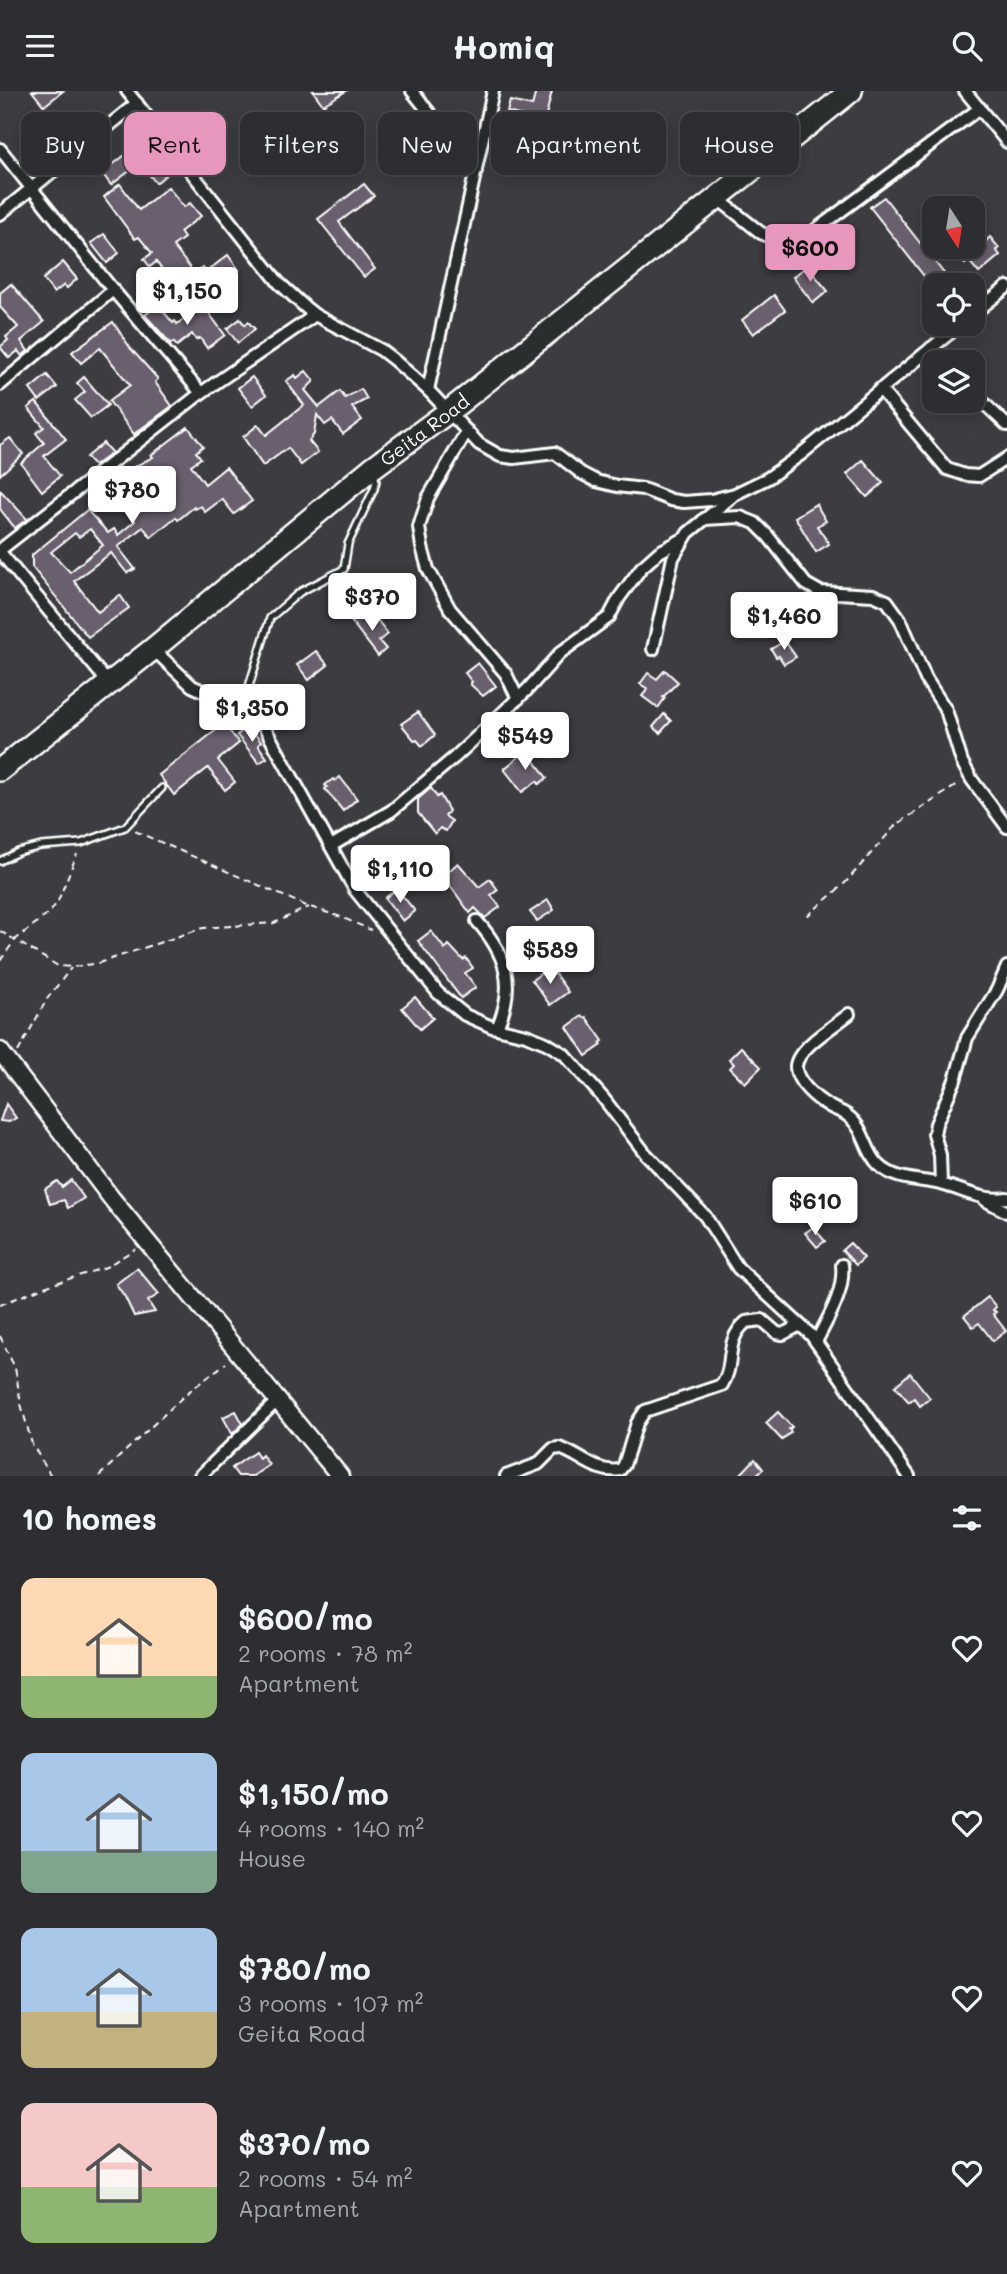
<!DOCTYPE html>
<meta charset="utf-8">
<style>
:root{--surface:#2e2d31;--page:#363539;--text:#f1f3f6;--muted:#a7a8ab;--line:#49494d;--accent:#e797bd}
body{margin:0;font-family:Mali,sans-serif;background:var(--page);color:var(--text);height:100vh;display:flex;flex-direction:column;font-size:26px;white-space:nowrap}
*{box-sizing:border-box;margin:0}
p{font-size:23px;color:var(--muted)}
.icon{flex:none;width:38px;height:38px;fill:none;stroke:currentColor;stroke-width:2;stroke-linecap:round;stroke-linejoin:round}
.map{position:relative;height:1385px;overflow:hidden}
.panel{display:flex;flex-direction:column;background:var(--surface);flex:1}
.panel>*{flex:none}
.hud{position:absolute;left:21px;top:21px;width:966px;height:63px;display:flex;gap:14px}
.needle{width:46px;rotate:168deg}
.controls{position:absolute;left:922px;top:105px;display:grid;gap:14px}
.controls a{display:grid;place-items:center;width:63px;height:63px;border-radius:14px;background:var(--surface);box-shadow:0 4px 18px #0003,0 0 0 2px var(--line);font-size:35px}
.price{position:absolute;translate:-50% -60px;padding:0 16px;border-radius:7px;background:#fff;color:#222;font-size:23px;line-height:46px;filter:drop-shadow(0 2px 4px #0008)}
.price::after{content:'';position:absolute;left:50%;top:42px;width:21px;height:16px;margin-left:-10px;background:inherit;clip-path:polygon(0 0,100% 0,50% 100%)}
.price.selected{background:var(--accent);color:#111}
ul{padding:0;list-style:none}
li{display:flex;align-items:center;gap:21px;height:175px;padding:0 21px}
li span{display:grid;place-items:center;flex:none;width:196px;height:140px;border-radius:14px;color:#555}
li>.icon{margin-inline-start:auto}
span .icon{width:84px;height:84px;fill:#fffc;stroke-width:1}
li b{font-size:30px}
h2{display:flex;justify-content:space-between;align-items:center;height:84px;padding:0 21px;font-size:30px}
.pill{padding:0 24px;border-radius:14px;background:var(--surface);box-shadow:0 4px 18px #0003,0 0 0 2px var(--line);font-size:24px;line-height:63px}
.pill.selected{background:var(--accent);color:#111}
header{display:flex;justify-content:space-between;align-items:center;height:91px;padding:0 21px;background:var(--surface);font-size:32px;font-weight:700}
.map>svg:first-child{display:block}
.building{fill:#695e6e;stroke:#fff;stroke-width:2;fill-rule:evenodd}
.lines{fill:none;stroke-linecap:round;stroke-linejoin:round}
.lane-casing{stroke:#fff;stroke-width:10}
.street-casing{stroke:#fff;stroke-width:16}
.secondary-casing{stroke:#fff;stroke-width:21}
.highway-casing{stroke:#fff;stroke-width:26}
.path{stroke:#fff;stroke-width:2;stroke-dasharray:7 5;stroke-linecap:butt}
.lane{stroke:#2a2d2e;stroke-width:5}
.street{stroke:#2a2d2e;stroke-width:10}
.secondary{stroke:#2a2d2e;stroke-width:16}
.highway{stroke:#2a2d2e;stroke-width:21}
.labels{text-anchor:middle;dominant-baseline:central;stroke-width:6;stroke-linejoin:round;paint-order:stroke}
.street-label{font-size:19px;fill:#fff;stroke:#2a2d2e}
</style>
<header><svg class="icon" aria-label="menu" viewBox="0 0 24 24"><path d="M4 6h16M4 12h16M4 18h16"/></svg>Homiq<svg class="icon" aria-label="search" viewBox="0 0 24 24"><circle cx="10" cy="10" r="6"/><path d="M15 15l6 6"/></svg></header>
<div class="map">
<svg width="1007" height="1385" viewBox="0 0 1007 1385">
<rect width="100%" height="100%" fill="#3d3c41"/>
<filter id="ink" filterUnits="userSpaceOnUse"><feTurbulence type="fractalNoise" baseFrequency=".0143" numOctaves="2"/><feDisplacementMap in="SourceGraphic" scale="14" xChannelSelector="R" yChannelSelector="G"/><feConvolveMatrix kernelMatrix="1 2 1 2 8 2 1 2 1" color-interpolation-filters="sRGB"/></filter>
<g filter="url(#ink)">
<!-- building -->
<g class="building">
<path d="M32 0H63L44 15Z"/>
<path d="M313 0H346L323 14Z"/>
<path d="M536 0H552L540 49 526 46 531 27 507 21 510 10 532 15Z"/>
<path d="M90 31 94 37 49 73 44 66Z"/>
<path d="M38 33 43 40 38 46 26 45 32 35Z"/>
<path d="M142 51 167 83 156 92 140 72 111 94 102 82Z"/>
<path d="M120 93 139 119 168 96 184 116 190 112 201 125 180 141 184 147 173 155 191 178 173 192 156 171 150 176 144 168 152 162 139 146 135 148 104 106Z"/>
<path d="M364 93 374 105 339 131 375 178 364 186 318 128Z"/>
<path d="M884 106 953 194H931L870 116Z"/>
<path d="M104 143 119 162 107 172 91 152Z"/>
<path d="M981 145 986 150 990 146 999 157 996 159 1000 164 979 182 969 170 965 173 958 164 968 156H973V151Z"/>
<path d="M228 164 239 179 201 208 187 188 203 176 206 181Z"/>
<path d="M63 171 77 188 67 197 64 194 54 202 43 188Z"/>
<path d="M807 175 828 200 813 212 793 186Z"/>
<path d="M11 193 44 231 21 250 28 260 22 265 18 260 9 267 0 256 8 249 6 246 18 236 0 216V202Z"/>
<path d="M774 204 785 219 753 243 742 229Z"/>
<path d="M158 214 173 232 175 230 177 233 203 214 225 244 207 257 200 247 196 249 192 243 177 255 173 251 171 253 145 224Z"/>
<path d="M240 228 245 234 248 231 255 238 238 252 227 238Z"/>
<path d="M113 231 131 258 158 288 155 291 172 315 134 343 109 310 130 294 100 257 81 272 72 261Z"/>
<path d="M306 280 314 290 305 299 319 316 340 300 345 307 361 298 367 308 352 316 362 329 343 343 332 329 325 334 317 324 314 343 309 350 318 361 301 374 288 357 263 375 243 346 258 334 266 344 304 314 286 290 295 284 297 287Z"/>
<path d="M47 284 57 296 39 310 30 298Z"/>
<path d="M84 286 108 314 91 327 75 309 85 301 77 292Z"/>
<path d="M252 286 266 304 252 315 238 297Z"/>
<path d="M36 311 66 348 44 365 60 385 42 400 21 372 44 352 36 342 44 336 28 317Z"/>
<path d="M188 336 203 355 196 361 201 367 191 374 205 393 226 376 252 410 234 423 222 408 205 421 201 415 195 418 194 416 178 429 176 426 151 446 143 436 118 456 135 478 127 482 111 462 74 490 98 521 120 504 129 517 88 546 32 476V464L87 419 108 442 114 438 118 444 135 430 128 422 140 412 130 400 140 391 132 377 153 366 151 364ZM90 438 103 454 70 481 51 461 75 442 79 446Z"/>
<path d="M10 347 23 363 0 384V354Z"/>
<path d="M103 352 112 362 94 375 86 366Z"/>
<path d="M863 369 883 392 867 406 847 383Z"/>
<path d="M0 399 27 428 15 437 0 418Z"/>
<path d="M816 413 826 430 817 435 829 453 816 461 795 426Z"/>
<path d="M360 524 366 533 375 526 388 543 379 550 386 558 378 565 351 530Z"/>
<path d="M785 550 796 566 784 573 779 565 776 566 771 558Z"/>
<path d="M316 560 328 574 309 589 297 574Z"/>
<path d="M478 572 496 595 483 605 470 593 472 591 465 582Z"/>
<path d="M665 579 678 591 663 606 665 607 658 617 642 605 648 598 640 593 648 582 657 588Z"/>
<path d="M418 621 435 644 422 655 417 649 415 650 401 633Z"/>
<path d="M664 623 671 630 660 642 653 636Z"/>
<path d="M224 633 239 652 218 669 235 691 225 699 208 677 174 704 159 684Z"/>
<path d="M249 635 261 651 258 654 267 667 259 672 237 644Z"/>
<path d="M527 659 547 687 539 693 537 690 522 701 504 678Z"/>
<path d="M340 686 357 708 343 720 325 698 327 696 325 694 333 688 335 690Z"/>
<path d="M431 697 437 706 440 704 449 720 445 725 452 730 446 740 440 737 435 743 418 722V708Z"/>
<path d="M458 772 479 796 490 788 498 799 491 804 500 816 485 827 475 817 470 822 443 785Z"/>
<path d="M397 798 415 820 403 830 385 807Z"/>
<path d="M548 809 554 819 537 830 530 821Z"/>
<path d="M431 840 445 858 449 854 463 869 466 867 473 877 465 882 476 896 461 907 418 850Z"/>
<path d="M560 847 573 868 562 874 549 854Z"/>
<path d="M550 876 568 901 550 914 532 889Z"/>
<path d="M415 906 433 927 420 938 402 917Z"/>
<path d="M582 925 584 927 586 926 603 950 600 952 602 954 586 965 567 936Z"/>
<path d="M741 956 761 976 745 992 730 977 734 973 729 968Z"/>
<path d="M6 1013 16 1027 9 1031 0 1030Z"/>
<path d="M71 1089 84 1107 68 1117 64 1109 50 1113 45 1098 57 1090 62 1096Z"/>
<path d="M813 1136 825 1150 817 1156 805 1142Z"/>
<path d="M850 1152 864 1167 856 1174 842 1159Z"/>
<path d="M137 1177 159 1203 148 1210 155 1221 134 1225 125 1206 116 1193Z"/>
<path d="M988 1206 996 1216 993 1219 996 1221 993 1223 1006 1240 993 1250 979 1232 973 1236 964 1225Z"/>
<path d="M910 1282 930 1307 920 1315 914 1307 909 1311 895 1295Z"/>
<path d="M236 1320 243 1333 232 1343 223 1326Z"/>
<path d="M778 1321 792 1336 789 1338 791 1341 782 1349 766 1332Z"/>
<path d="M255 1361 259 1367 262 1364 269 1374 253 1385H238L232 1377Z"/>
<path d="M755 1368 763 1378 755 1385H739Z"/>
</g>
<g class="lines">
<!-- lane casing -->
<g class="lane-casing">
<g id="lane">
<path d="M242 618 270 527 300 501 344 478 348 453 374 398 376 390 374 383"/>
<path d="M0 770 18 761 41 755 81 752 125 736 162 697"/>
</g>
</g>
<!-- street casing -->
<g class="street-casing">
<g id="street">
<path d="M127 0 279 192 305 216 315 224 381 259 394 269 428 299 479 353 500 365 514 367 555 362 581 382 596 390 617 395 643 398 671 409 684 411 711 409 735 403 768 387 800 364 961 233"/>
<path d="M412 0 476 80"/>
<path d="M965 0 1007 51"/>
<path d="M0 58 113 199 201 302"/>
<path d="M717 107 761 142 786 152 806 146 980 17"/>
<path d="M0 123 137 12"/>
<path d="M973 223 1007 196"/>
<path d="M931 257 943 271"/>
<path d="M0 294 113 199"/>
<path d="M880 298 947 378 965 384 979 385 1007 367"/>
<path d="M428 299 493 0"/>
<path d="M973 302 1007 334"/>
<path d="M467 340 428 407 419 436 422 456 428 478 450 518 506 583 518 608"/>
<path d="M704 428 740 426 755 432 768 445 806 493 820 501 873 504 887 510 900 528 926 588 946 619 962 671 972 689 1007 736"/>
<path d="M0 459 201 302 315 224"/>
<path d="M0 461 109 593"/>
<path d="M153 558 192 595 242 618 262 632 355 799 438 902 465 924 492 936 526 944 546 952 564 963 604 1008 645 1062 705 1125 738 1177 811 1244 909 1385"/>
<path d="M653 558 673 467 688 442 733 405"/>
<path d="M331 755 391 720 455 666 527 599 560 562 609 526 619 507 641 477 659 461 685 447"/>
<path d="M477 830C507 864 516 895 497 937"/>
<path d="M849 923C836 934 797 957 796 975 795 990 816 1008 829 1015 835 1019 842 1020 848 1025 865 1037 865 1061 879 1074 895 1090 919 1088 940 1093 963 1098 982 1111 1007 1107"/>
<path d="M941 1093 940 1064 934 1043 936 1033 955 989 967 947 997 899 1007 876"/>
<path d="M985 1109 1007 1121"/>
<path d="M816 1251C828 1227 845 1201 842 1174"/>
<path d="M200 1385 278 1309"/>
<path d="M506 1385 538 1373 553 1358 559 1357C580 1363 595 1383 620 1379L624 1374 637 1332 645 1320 722 1294C736 1272 723 1251 746 1231L762 1229 777 1242 783 1243 800 1234"/>
</g>
</g>
<!-- secondary casing -->
<g class="secondary-casing">
<path id="secondary" d="M0 960 112 1108 340 1385"/>
</g>
<!-- highway casing -->
<g class="highway-casing">
<g id="highway">
<path id="s1" d="M0 679 153 558 372 377 448 321 851 0"/>
</g>
</g>
<!-- path -->
<g class="path">
<path d="M135 740 304 814 341 826 371 839"/>
<path d="M807 825 845 792 896 734 960 692"/>
<path d="M0 840 58 875 72 876 99 872 203 837 274 832 309 816"/>
<path d="M0 870 15 849 51 820 58 810 77 763"/>
<path d="M18 961 47 908 71 877"/>
<path d="M0 1214 41 1197 106 1176 135 1158"/>
<path d="M0 1245 15 1277 21 1313 32 1353 51 1385"/>
<path d="M99 1385 187 1302 226 1272"/>
</g>
<!-- lane -->
<use href="#lane" class="lane"/>
<!-- street -->
<use href="#street" class="street"/>
<!-- secondary -->
<use href="#secondary" class="secondary"/>
<!-- highway -->
<use href="#highway" class="highway"/>
</g>
</g>
<g class="labels">
<!-- street labels -->
<g class="street-label">
<text stroke="none"><textPath href="#s1" startOffset="544">Geita Road</textPath></text>
</g>
</g>
</svg>
<div class="controls">
<a><svg class="needle" viewBox="-14 -14 28 28"><path d="M0-13l5 13h-10z" fill="#e53935"/><path d="M0 13l5-13h-10z" fill="#a7a8ab"/></svg></a>
<a><svg class="icon" aria-label="locate" viewBox="0 0 24 24"><circle cx="12" cy="12" r="6"/><path d="M12 2v4M12 18v4M2 12h4M18 12h4"/></svg></a>
<a><svg class="icon" aria-label="layers" viewBox="0 0 24 24"><path d="M12 4l9 5-9 5-9-5zM3 14l9 5 9-5"/></svg></a>
</div>
<b class="price selected" style="left:810px;top:193px">$600</b>
<b class="price" style="left:187px;top:236px">$1,150</b>
<b class="price" style="left:132px;top:435px">$780</b>
<b class="price" style="left:372px;top:542px">$370</b>
<b class="price" style="left:784px;top:561px">$1,460</b>
<b class="price" style="left:252px;top:653px">$1,350</b>
<b class="price" style="left:525px;top:681px">$549</b>
<b class="price" style="left:400px;top:814px">$1,110</b>
<b class="price" style="left:550px;top:895px">$589</b>
<b class="price" style="left:815px;top:1146px">$610</b>
<div class="hud">
<a class="pill">Buy</a>
<a class="pill selected">Rent</a>
<a class="pill">Filters</a>
<a class="pill">New</a>
<a class="pill">Apartment</a>
<a class="pill">House</a>
</div>
</div>
<section class="panel">
<h2>10 homes<svg class="icon" aria-label="filters" viewBox="0 0 24 24"><path d="M4 7h16M4 17h16"/><circle cx="9" cy="7" r="2"/><circle cx="15" cy="17" r="2"/></svg></h2>
<ul>
<li><span style="background:linear-gradient(#ffd9b3 70%,#8fb573 0)"><svg class="icon" aria-label="home" viewBox="0 0 24 24"><path d="M3 11l9-7 9 7M6 9v11h12V9"/></svg></span><div><b>$600/mo</b><p>2 rooms · 78 m²</p><p>Apartment</p></div><svg class="icon" aria-label="heart" viewBox="0 0 24 24"><path d="M12 20l-8-8c-3-5 5-10 8-4 3-6 11-1 8 4z"/></svg></li>
<li><span style="background:linear-gradient(#a9c7e8 70%,#7fa58c 0)"><svg class="icon" aria-label="home" viewBox="0 0 24 24"><path d="M3 11l9-7 9 7M6 9v11h12V9"/></svg></span><div><b>$1,150/mo</b><p>4 rooms · 140 m²</p><p>House</p></div><svg class="icon" aria-label="heart" viewBox="0 0 24 24"><path d="M12 20l-8-8c-3-5 5-10 8-4 3-6 11-1 8 4z"/></svg></li>
<li><span style="background:linear-gradient(#a9c7e8 60%,#c2b280 0)"><svg class="icon" aria-label="home" viewBox="0 0 24 24"><path d="M3 11l9-7 9 7M6 9v11h12V9"/></svg></span><div><b>$780/mo</b><p>3 rooms · 107 m²</p><p>Geita Road</p></div><svg class="icon" aria-label="heart" viewBox="0 0 24 24"><path d="M12 20l-8-8c-3-5 5-10 8-4 3-6 11-1 8 4z"/></svg></li>
<li><span style="background:linear-gradient(#f6c9c9 60%,#8fb573 0)"><svg class="icon" aria-label="home" viewBox="0 0 24 24"><path d="M3 11l9-7 9 7M6 9v11h12V9"/></svg></span><div><b>$370/mo</b><p>2 rooms · 54 m²</p><p>Apartment</p></div><svg class="icon" aria-label="heart" viewBox="0 0 24 24"><path d="M12 20l-8-8c-3-5 5-10 8-4 3-6 11-1 8 4z"/></svg></li>
</ul>
</section>
